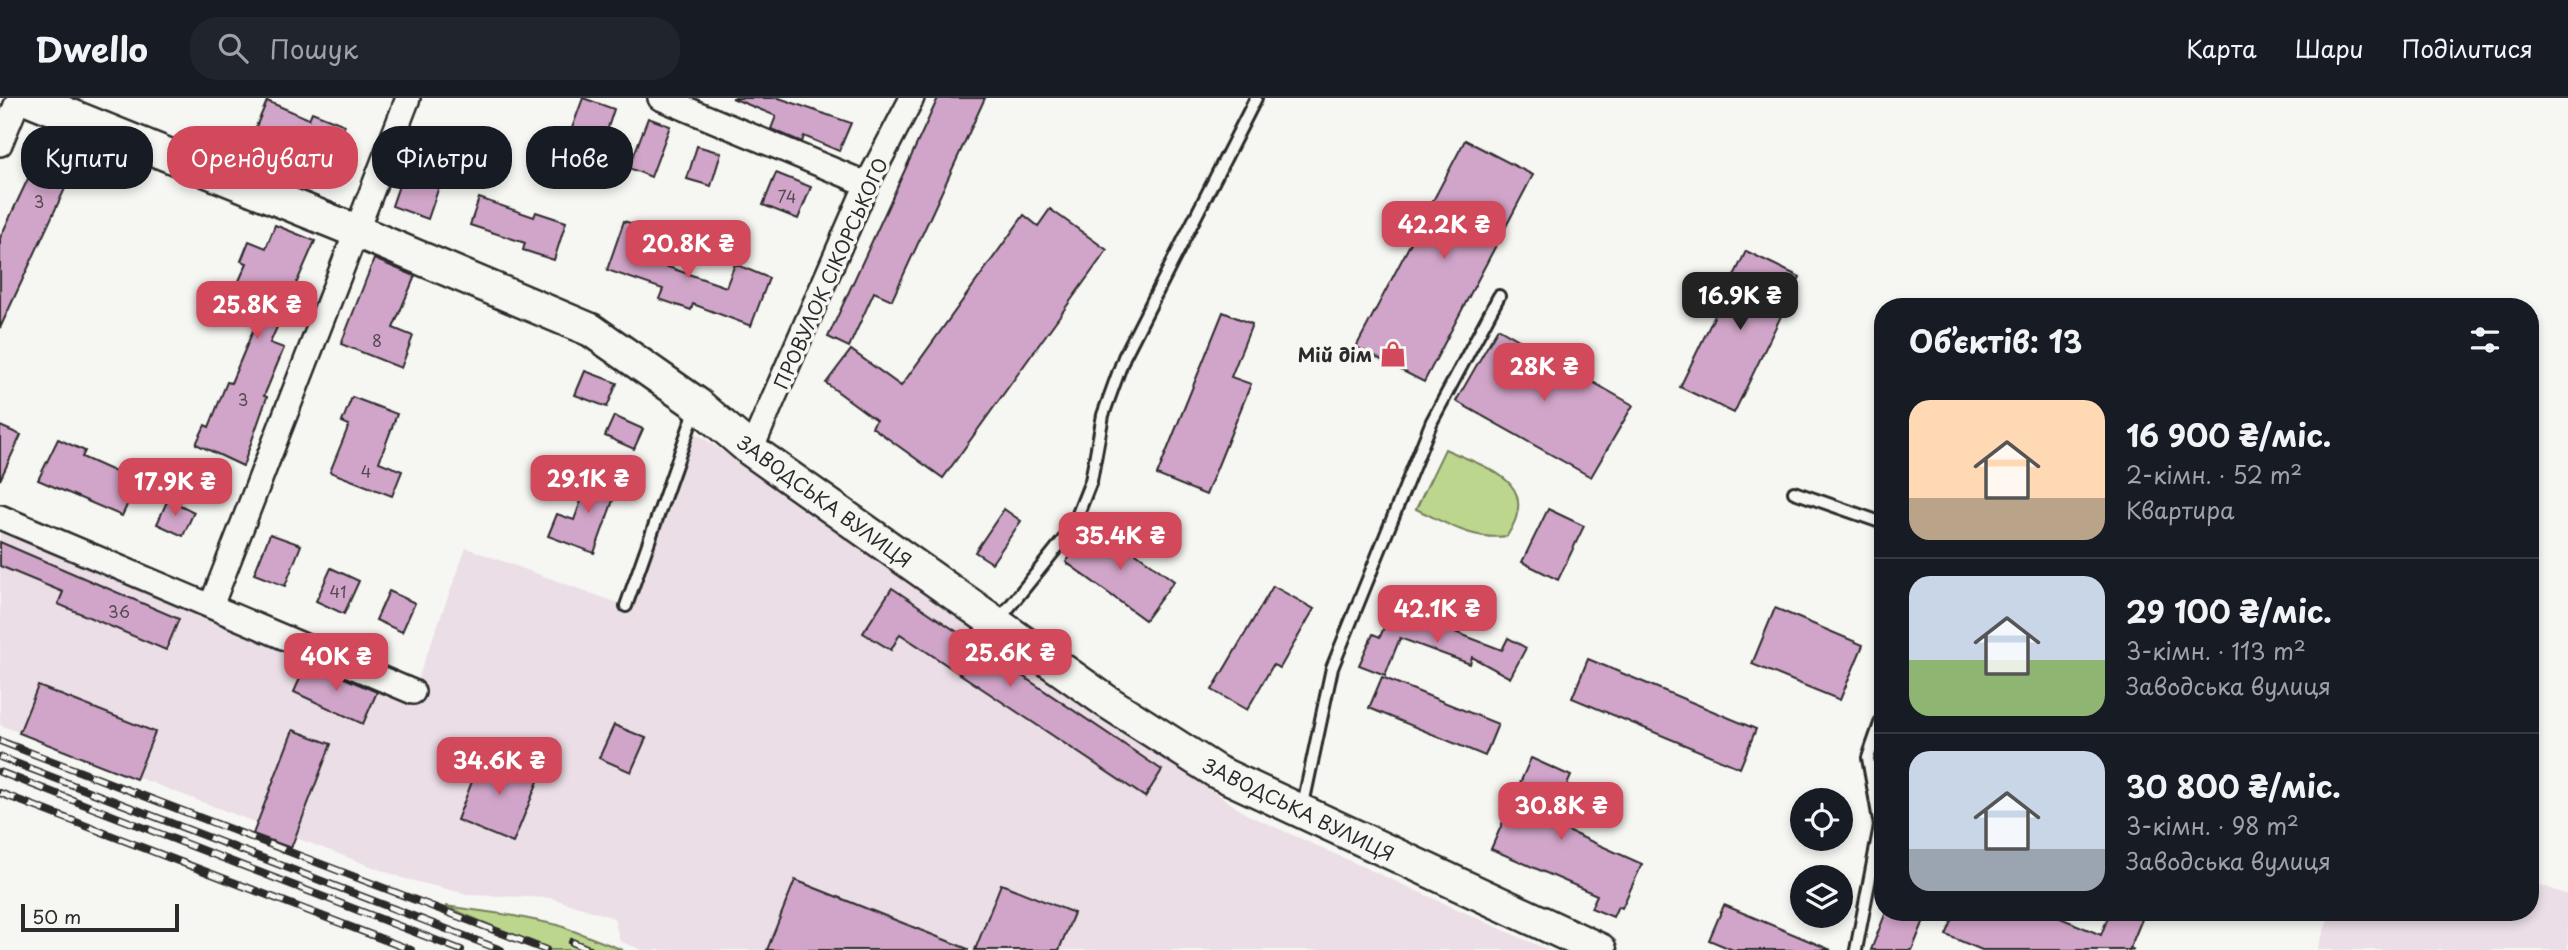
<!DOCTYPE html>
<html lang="uk">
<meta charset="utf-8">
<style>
:root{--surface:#171b24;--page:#20242c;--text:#f1f3f6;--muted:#9ea1a6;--line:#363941;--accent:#d1495b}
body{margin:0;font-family:"Playpen Sans",sans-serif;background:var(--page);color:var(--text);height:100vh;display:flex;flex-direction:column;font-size:26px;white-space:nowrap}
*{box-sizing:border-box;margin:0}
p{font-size:23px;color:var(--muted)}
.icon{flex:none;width:38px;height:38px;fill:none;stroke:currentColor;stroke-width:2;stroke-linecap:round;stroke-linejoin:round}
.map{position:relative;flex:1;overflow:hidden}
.drawer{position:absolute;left:1874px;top:200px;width:665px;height:623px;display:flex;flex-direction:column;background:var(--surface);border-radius:28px;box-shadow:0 4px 10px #0003}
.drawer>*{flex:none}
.guide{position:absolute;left:21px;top:28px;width:665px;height:63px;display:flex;gap:14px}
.tools{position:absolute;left:1790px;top:690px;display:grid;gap:14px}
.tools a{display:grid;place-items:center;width:63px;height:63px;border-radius:50%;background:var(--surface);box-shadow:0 4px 10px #0003;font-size:35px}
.scale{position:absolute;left:21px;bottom:18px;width:158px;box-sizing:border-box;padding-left:7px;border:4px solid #2b2b2b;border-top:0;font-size:19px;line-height:24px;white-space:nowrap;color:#2b2b2b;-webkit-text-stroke:5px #f6f6f2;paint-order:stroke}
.price{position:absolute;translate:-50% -60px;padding:0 16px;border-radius:14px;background:var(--accent);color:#fff;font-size:23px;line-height:46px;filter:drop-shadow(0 2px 4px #0008)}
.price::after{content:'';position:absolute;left:50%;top:42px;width:21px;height:16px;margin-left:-10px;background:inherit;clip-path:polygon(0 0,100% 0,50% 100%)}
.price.active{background:#222;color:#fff}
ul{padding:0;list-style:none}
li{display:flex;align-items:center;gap:21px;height:175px;padding:0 35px}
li+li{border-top:2px solid var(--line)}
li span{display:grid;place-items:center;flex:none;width:196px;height:140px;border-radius:21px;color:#555}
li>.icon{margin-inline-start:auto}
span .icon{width:84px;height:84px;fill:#fffc;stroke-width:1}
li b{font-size:30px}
h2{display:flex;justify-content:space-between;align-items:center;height:84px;padding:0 35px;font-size:30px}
.pill{padding:0 24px;border-radius:28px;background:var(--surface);box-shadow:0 4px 10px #0003;font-size:24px;line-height:63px}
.pill.active{background:var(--accent);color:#fff}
header{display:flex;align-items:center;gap:42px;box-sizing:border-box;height:98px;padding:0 35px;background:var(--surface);border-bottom:2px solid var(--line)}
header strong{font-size:33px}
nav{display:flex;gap:38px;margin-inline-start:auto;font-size:24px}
.search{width:490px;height:63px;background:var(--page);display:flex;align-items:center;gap:18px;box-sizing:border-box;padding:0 24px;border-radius:28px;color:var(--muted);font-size:26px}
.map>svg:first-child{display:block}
.built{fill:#ebdee6}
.green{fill:#bcd68d;stroke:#74805c;stroke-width:2}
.building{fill:#d1a5c9;stroke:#2b2b2b;stroke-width:2}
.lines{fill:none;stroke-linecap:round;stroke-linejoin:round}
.lane-casing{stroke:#2b2b2b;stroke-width:16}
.street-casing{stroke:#2b2b2b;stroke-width:28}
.secondary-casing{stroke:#2b2b2b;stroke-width:37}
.lane{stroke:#f6f6f2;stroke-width:10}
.street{stroke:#f6f6f2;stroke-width:23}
.secondary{stroke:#f6f6f2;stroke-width:32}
.rail-casing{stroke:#2b2b2b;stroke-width:8}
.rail{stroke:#f6f6f2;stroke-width:5;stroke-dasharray:16;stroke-linecap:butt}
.labels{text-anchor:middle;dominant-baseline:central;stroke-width:7;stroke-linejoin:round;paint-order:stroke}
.number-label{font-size:16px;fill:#544a52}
.street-label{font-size:19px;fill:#2b2b2b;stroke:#f6f6f2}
.poi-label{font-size:19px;font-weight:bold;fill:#2b2b2b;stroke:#f6f6f2;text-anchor:end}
</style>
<header>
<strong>Dwello</strong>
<div class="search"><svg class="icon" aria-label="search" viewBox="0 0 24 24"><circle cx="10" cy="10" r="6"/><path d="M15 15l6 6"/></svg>Пошук</div>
<nav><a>Карта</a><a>Шари</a><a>Поділитися</a></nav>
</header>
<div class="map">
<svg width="2568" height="852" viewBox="0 0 2568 852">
<rect width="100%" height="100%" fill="#f6f6f2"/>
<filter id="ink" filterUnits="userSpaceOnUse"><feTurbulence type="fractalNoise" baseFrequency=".0143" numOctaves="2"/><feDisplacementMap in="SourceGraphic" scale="14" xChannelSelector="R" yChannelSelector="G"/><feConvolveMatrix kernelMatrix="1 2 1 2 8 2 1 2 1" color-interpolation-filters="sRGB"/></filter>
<g filter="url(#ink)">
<!-- built -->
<g class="built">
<path d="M689 330 1246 716 1548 852H642L620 843 614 820 551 800 471 797 402 780 0 627V419L413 594 466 450 626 508Z"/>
<path d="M2531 784 2568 797V852H2317L2331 814H2530Z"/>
</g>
<!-- green -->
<g class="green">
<path d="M1445 351C1486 370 1543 383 1507 438 1474 443 1446 425 1416 411Z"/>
<path d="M445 808 509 817 558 827 623 852H548Z"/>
</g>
<!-- building -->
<g class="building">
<path d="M583 0 614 11 603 45 571 33Z"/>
<path d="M732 0H779L851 25 839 53 804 38 802 44 771 31 776 18Z"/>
<path d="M938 0H985L892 202 874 194 849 249 828 239Z"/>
<path d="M267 3 309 21 312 14 345 27 331 61 288 44 285 52 252 38Z"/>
<path d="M648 20 670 28 651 79 629 70Z"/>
<path d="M49 36 83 52 0 230V140Z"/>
<path d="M1465 42 1533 77 1424 284 1356 249Z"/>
<path d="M697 48 721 55 711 88 687 81Z"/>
<path d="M408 61 444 74 428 121 392 108Z"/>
<path d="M776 75 811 89 798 121 763 107Z"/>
<path d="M479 100 534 119 536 114 566 124 554 162 523 152 525 145 470 127Z"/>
<path d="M1050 111 1107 152 943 380 872 329 876 322 826 285 851 252 901 288 1024 117 1038 128Z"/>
<path d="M624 123 651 132 642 160 726 189 735 166 769 180 751 228 693 206 691 212 659 201 663 191 607 172Z"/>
<path d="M275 127 315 143 270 245 284 250 264 298 267 299 243 368 196 346 205 327 209 329 227 284 231 285 260 216 230 203 247 165 241 163 249 143 266 150Z"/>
<path d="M1746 153 1800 179 1734 315 1680 289Z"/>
<path d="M374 161 415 178 393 230 413 238 401 270 341 246Z"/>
<path d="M1223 214 1252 226 1231 279 1251 286 1206 397 1157 377Z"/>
<path d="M1498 230 1633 307 1591 379 1456 303Z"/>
<path d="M585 273 617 285 607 309 575 297Z"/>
<path d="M352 299 397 316 379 364 402 373 392 398 330 374 349 327 342 324Z"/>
<path d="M614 318 643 331 634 351 605 338Z"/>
<path d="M0 328 21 337 0 382Z"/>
<path d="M58 341 85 353 82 359 138 384 122 418 38 382Z"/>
<path d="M592 373 620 383 594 455 548 438 557 416 574 422Z"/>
<path d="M168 401 194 414 183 438 157 426Z"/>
<path d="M1004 411 1021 423 992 465 975 454Z"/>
<path d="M1548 411 1584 428 1558 482 1522 464Z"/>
<path d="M1095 425 1174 483 1145 522 1066 464Z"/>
<path d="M270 436 301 447 285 488 254 476Z"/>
<path d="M0 444 179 521 166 552 58 506 63 494 0 468Z"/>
<path d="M331 470 359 483 344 516 316 503Z"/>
<path d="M1273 488 1314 511 1280 570 1273 567 1247 612 1212 592Z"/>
<path d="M892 490 1162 672 1145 699 900 536 891 552 863 535Z"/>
<path d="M389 493 415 505 402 534 376 522Z"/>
<path d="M1392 510 1502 552 1508 540 1526 550 1510 580 1472 559 1470 566 1400 540 1385 577 1359 567 1373 536 1380 539Z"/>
<path d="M1775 510 1863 547 1840 602 1752 566Z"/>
<path d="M1588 561 1756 631 1740 670 1572 600Z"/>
<path d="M307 564 377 594 363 626 294 594Z"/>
<path d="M1382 579 1498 626 1485 658 1369 610Z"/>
<path d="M38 588 155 634 136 681 19 635Z"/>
<path d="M614 627 646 640 631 674 599 660Z"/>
<path d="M293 632 331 646 291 750 253 736Z"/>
<path d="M484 653 541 676 513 745 457 722Z"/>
<path d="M1531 660 1571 678 1550 725 1642 766 1622 810 1618 808 1613 819 1591 810 1597 797 1491 751Z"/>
<path d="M795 782 968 851V852H767Z"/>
<path d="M1001 786 1074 815 1059 852H975Z"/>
<path d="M1724 807 1831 852H1733L1709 842Z"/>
<path d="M1886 814H1909L1925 820 1912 852H1871Z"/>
<path d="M1956 814H2046L2101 837 2110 814H2145L2130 850 2134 852H1982L1946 837Z"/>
</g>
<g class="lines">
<!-- lane casing -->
<g class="lane-casing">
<g id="lane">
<path d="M1794 394 1883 425"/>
<path d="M626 508 696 310"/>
<path d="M998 523 1072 431 1091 383 1103 317 1124 259 1256 0"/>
<path d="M1302 711 1332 570 1432 323 1499 198"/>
<path d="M1856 852 1880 728 1868 660 1883 617"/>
</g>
</g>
<!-- street casing -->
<g class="street-casing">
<g id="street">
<path d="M660 0 867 86"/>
<path d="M0 46 19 0"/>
<path d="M751 352 867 86 912 0"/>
<path d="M0 419 413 594"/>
<path d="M211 508 408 0"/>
</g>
</g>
<!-- secondary casing -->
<g class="secondary-casing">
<path id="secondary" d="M27 0 356 133 591 232 697 306 751 352 1106 603 1217 674 1600 852"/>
</g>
<!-- lane -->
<use href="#lane" class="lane"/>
<!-- street -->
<use href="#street" class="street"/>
<!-- secondary -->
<use href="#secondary" class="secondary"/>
<!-- rail casing -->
<g class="rail-casing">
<g id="rail">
<path d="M0 643 546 852"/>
<path d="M0 659 501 852"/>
<path d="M0 674 461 852"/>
<path d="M0 695 411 852"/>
<path d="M572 844 591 852"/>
</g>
</g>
<!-- rail -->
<use href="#rail" class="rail"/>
</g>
</g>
<!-- icons -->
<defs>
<g id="shop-bare" transform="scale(2.1)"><path d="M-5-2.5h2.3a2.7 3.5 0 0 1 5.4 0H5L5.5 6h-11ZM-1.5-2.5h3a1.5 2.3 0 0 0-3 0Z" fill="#d1495b" stroke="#f6f6f2" stroke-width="2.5" paint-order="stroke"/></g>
</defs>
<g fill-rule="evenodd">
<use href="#shop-bare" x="1393" y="256"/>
</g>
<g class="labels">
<!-- number labels -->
<g class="number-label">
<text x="787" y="98">74</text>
<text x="39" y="103">3</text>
<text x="377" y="242">8</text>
<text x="243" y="301">3</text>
<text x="366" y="373">4</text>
<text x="338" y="493">41</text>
<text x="119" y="513">36</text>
</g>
<!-- street labels -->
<g class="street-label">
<text transform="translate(830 175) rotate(-66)">ПРОВУЛОК СІКОРСЬКОГО</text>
<text transform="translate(825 403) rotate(36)">ЗАВОДСЬКА ВУЛИЦЯ</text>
<text transform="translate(1299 711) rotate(26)">ЗАВОДСЬКА ВУЛИЦЯ</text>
</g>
<!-- poi labels -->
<g class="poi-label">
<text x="1372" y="256">Мій дім</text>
</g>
</g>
</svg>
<div class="tools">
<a><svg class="icon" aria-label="locate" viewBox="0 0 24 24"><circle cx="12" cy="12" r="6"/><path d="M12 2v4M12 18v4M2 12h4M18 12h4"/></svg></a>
<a><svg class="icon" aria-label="layers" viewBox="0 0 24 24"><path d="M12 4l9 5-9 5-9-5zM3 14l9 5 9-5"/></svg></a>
</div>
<div class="scale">50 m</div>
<b class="price" style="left:1444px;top:163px">42.2K ₴</b>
<b class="price" style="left:688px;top:182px">20.8K ₴</b>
<b class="price active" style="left:1740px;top:234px">16.9K ₴</b>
<b class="price" style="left:257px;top:243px">25.8K ₴</b>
<b class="price" style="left:1544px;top:305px">28K ₴</b>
<b class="price" style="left:588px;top:417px">29.1K ₴</b>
<b class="price" style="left:175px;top:420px">17.9K ₴</b>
<b class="price" style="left:1120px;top:474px">35.4K ₴</b>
<b class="price" style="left:1437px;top:547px">42.1K ₴</b>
<b class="price" style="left:1010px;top:591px">25.6K ₴</b>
<b class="price" style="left:336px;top:595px">40K ₴</b>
<b class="price" style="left:499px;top:699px">34.6K ₴</b>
<b class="price" style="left:1561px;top:744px">30.8K ₴</b>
<div class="guide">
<a class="pill">Купити</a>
<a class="pill active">Орендувати</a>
<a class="pill">Фільтри</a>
<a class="pill">Нове</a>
</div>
<section class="drawer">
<h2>Об’єктів: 13<svg class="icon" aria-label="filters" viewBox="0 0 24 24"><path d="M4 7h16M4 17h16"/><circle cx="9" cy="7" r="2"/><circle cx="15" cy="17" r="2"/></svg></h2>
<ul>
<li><span style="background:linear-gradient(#ffd9b3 70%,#b9a48a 0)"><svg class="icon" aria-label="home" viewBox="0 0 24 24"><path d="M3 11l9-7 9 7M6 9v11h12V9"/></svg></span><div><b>16 900 ₴/міс.</b><p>2-кімн. · 52 m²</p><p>Квартира</p></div></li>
<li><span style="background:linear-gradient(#c9d6e8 60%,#8fb573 0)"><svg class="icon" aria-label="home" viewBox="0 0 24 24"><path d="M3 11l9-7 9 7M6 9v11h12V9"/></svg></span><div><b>29 100 ₴/міс.</b><p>3-кімн. · 113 m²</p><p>Заводська вулиця</p></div></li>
<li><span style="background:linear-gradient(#c9d6e8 70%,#9aa5b1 0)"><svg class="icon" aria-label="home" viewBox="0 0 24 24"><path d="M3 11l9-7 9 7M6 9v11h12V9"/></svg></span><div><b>30 800 ₴/міс.</b><p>3-кімн. · 98 m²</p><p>Заводська вулиця</p></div></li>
</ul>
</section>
</div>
